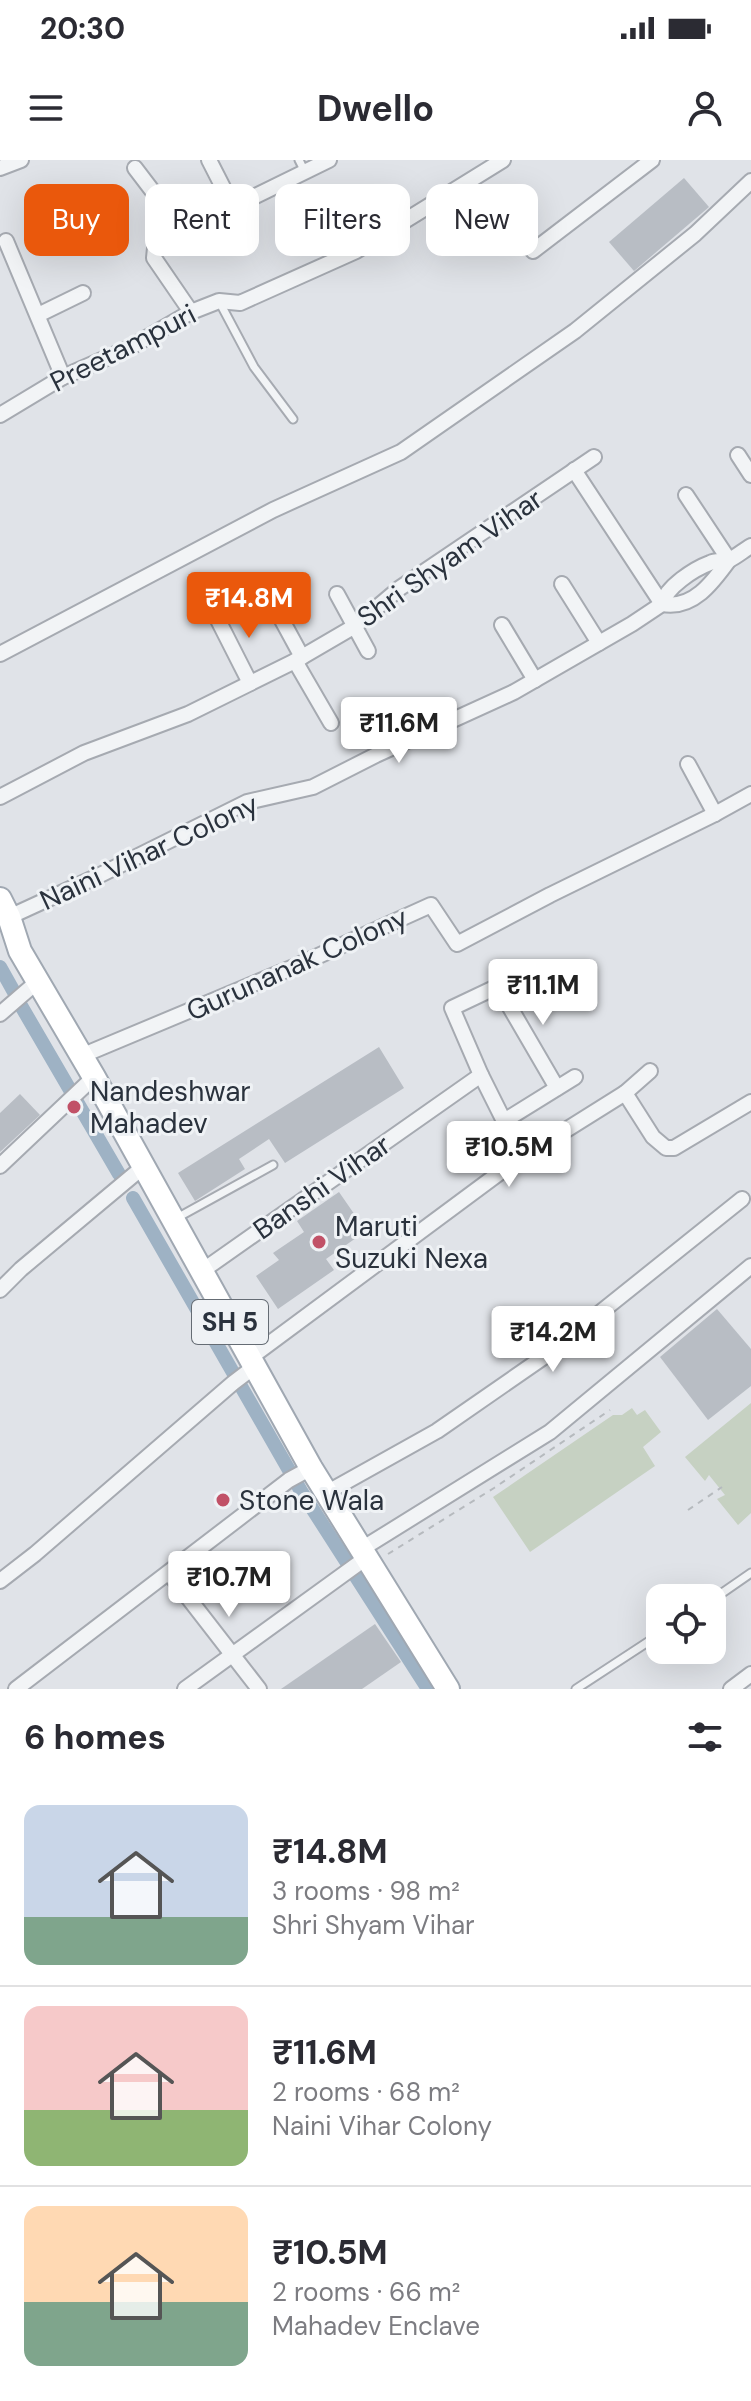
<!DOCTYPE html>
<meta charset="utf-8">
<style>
:root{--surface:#fff;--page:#f2f2f3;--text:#2b2b33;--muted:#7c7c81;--line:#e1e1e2;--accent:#ea580c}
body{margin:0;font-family:"DM Sans",sans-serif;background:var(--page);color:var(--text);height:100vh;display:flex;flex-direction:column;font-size:30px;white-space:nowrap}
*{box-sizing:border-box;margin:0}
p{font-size:26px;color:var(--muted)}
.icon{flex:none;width:44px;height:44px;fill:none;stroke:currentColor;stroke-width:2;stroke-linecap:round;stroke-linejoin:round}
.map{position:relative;height:1529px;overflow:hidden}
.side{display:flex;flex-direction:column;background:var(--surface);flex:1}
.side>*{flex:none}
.banner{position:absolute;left:24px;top:24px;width:704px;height:72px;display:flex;gap:16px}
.controls{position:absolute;left:646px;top:1424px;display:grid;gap:16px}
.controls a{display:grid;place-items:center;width:80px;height:80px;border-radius:16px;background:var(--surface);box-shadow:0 8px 32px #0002;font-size:40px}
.price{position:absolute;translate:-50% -68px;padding:0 18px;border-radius:8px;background:#fff;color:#222;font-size:26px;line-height:52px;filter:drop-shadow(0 2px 4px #0008)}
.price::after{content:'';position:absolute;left:50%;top:48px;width:24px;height:18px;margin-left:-12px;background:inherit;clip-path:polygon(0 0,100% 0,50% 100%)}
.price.selected{background:var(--accent);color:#fff}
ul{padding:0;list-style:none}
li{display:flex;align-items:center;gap:24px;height:200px;padding:0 24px}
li+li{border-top:2px solid var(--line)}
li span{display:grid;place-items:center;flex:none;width:224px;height:160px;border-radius:16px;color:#555}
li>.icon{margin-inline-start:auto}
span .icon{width:96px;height:96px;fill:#fffc;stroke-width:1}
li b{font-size:34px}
h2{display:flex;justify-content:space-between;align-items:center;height:96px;padding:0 24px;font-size:34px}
.chip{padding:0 28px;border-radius:16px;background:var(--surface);box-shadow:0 8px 32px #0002;font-size:28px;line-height:72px}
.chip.selected{background:var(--accent);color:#fff}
.status{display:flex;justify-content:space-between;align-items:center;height:56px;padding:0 40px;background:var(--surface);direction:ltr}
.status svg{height:22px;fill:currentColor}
header{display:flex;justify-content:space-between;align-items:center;height:104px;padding:0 24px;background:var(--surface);font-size:36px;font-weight:700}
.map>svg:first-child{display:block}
.green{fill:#c6d1c2}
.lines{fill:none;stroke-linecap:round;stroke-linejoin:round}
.canal{stroke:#9eb2c4;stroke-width:14}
.building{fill:#b8bdc4}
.lane-casing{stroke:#a6aab1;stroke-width:11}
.street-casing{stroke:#a6aab1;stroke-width:18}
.primary-casing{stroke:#a0a8b2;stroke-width:26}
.path{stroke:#b6babe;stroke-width:2;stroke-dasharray:6 6;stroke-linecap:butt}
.lane{stroke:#f2f4f6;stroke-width:7}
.street{stroke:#f2f4f6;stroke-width:14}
.primary{stroke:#fff;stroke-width:22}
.poi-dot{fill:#c15167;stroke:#eff2f5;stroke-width:3}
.labels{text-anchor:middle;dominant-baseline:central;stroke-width:6;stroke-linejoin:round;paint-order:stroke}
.shield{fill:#eff2f5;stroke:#656c74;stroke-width:2}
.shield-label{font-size:26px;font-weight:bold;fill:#2a323d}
.street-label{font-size:28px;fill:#2a323d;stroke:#eff2f5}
.poi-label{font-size:28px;fill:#2a323d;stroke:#eff2f5;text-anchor:start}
</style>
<div class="status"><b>20:30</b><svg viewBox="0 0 49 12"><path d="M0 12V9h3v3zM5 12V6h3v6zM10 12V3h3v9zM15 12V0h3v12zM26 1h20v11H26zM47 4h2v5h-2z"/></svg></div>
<header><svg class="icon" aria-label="menu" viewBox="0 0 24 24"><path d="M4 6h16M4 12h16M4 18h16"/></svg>Dwello<svg class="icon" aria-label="person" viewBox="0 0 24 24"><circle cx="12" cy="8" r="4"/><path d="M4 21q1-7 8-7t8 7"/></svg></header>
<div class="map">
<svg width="751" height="1529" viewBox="0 0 751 1529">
<rect width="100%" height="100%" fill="#e0e3e8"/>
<!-- green -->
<g class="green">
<path d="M751 1243V1353L738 1365 717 1339 725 1335 709 1315 705 1321 685 1297Z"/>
<path d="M632 1248 637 1255 645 1250 661 1272 643 1287 655 1306 530 1392 493 1337 613 1255H622Z"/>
</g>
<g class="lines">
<!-- canal -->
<g class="canal">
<path d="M0 807 14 832"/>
<path d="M20 844 119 1014"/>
<path d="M133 1038 301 1331 428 1529"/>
</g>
</g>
<!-- building -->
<g class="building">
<path d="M684 18 709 47 634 111 609 82Z"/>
<path d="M379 887 404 928 285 1003 269 979 239 999 245 1009 195 1041 178 1013Z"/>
<path d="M20 934 40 955 0 992V953Z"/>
<path d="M339 1032 366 1071 326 1099 334 1110 278 1149 256 1116 279 1100 273 1093 304 1072 297 1061Z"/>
<path d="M717 1149 751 1189V1226L708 1260 660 1197Z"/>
<path d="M375 1464 401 1502 362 1529H281Z"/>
</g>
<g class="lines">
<!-- lane casing -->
<g class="lane-casing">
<g id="lane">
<path d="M299 0 305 12"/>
<path d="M220 143 254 207 293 259"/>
<path d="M175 1059 273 1005"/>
<path d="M712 1440 751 1413"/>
<path d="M576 1529 660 1474"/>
</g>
</g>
<!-- street casing -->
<g class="street-casing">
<g id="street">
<path d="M209 0 233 47"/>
<path d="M0 8 21 0"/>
<path d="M135 8 183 71"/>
<path d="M6 81 63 217"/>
<path d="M533 91 652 0"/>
<path d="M191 152 154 98 155 88 174 76 329 0"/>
<path d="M38 155 83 133"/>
<path d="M0 255 63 217 129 188 191 152 219 141 240 143 356 91 503 0"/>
<path d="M738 295 751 315"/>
<path d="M574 310 662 444C693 450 713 422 729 400L686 335"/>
<path d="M562 424 599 483"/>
<path d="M264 427 302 497"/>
<path d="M337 434 368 491"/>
<path d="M215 454 250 523"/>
<path d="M502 465 535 520"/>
<path d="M0 494 273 350 401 292 575 171 695 74 751 21"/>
<path d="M295 501 331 563"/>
<path d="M688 604 715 654"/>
<path d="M0 637 84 593 188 554 295 501 355 466 400 428 594 297"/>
<path d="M9 757 96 717 247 642 313 627 376 595 514 532 632 464 662 444C666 427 694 409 710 403 716 400 723 402 729 400 736 397 744 390 751 386"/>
<path d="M530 811 452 848 481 915 504 961 575 917"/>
<path d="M497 825 557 928"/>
<path d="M0 854 37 822"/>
<path d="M81 896 296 806 431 745 457 784 550 735 715 654 751 634"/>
<path d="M625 933 650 911"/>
<path d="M0 1006 94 917"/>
<path d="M202 1111 481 915"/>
<path d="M0 1130 21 1109 143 1007"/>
<path d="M250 1198 510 1005 625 933 653 977 666 988H674L751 942"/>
<path d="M326 1333 437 1271 551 1192 742 1039"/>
<path d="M360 1390 550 1272 751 1106"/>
<path d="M169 1413 259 1529"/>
<path d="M0 1421 35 1394 233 1223 254 1207"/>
<path d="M16 1529 289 1320 311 1308"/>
<path d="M185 1529 366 1398"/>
<path d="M731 1529 751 1514"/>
</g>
</g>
<!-- primary casing -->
<g class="primary-casing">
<path id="primary" d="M0 739 9 757 20 791 94 917 311 1308 448 1529"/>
</g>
<!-- path -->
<g class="path">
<path d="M688 1350 722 1327"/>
<path d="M388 1394 494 1328 610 1250"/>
</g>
<!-- lane -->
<use href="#lane" class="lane"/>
<!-- street -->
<use href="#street" class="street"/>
<!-- primary -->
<use href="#primary" class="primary"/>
</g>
<!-- markers -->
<g class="poi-dot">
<circle cx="74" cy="947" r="8"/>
<circle cx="319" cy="1082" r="8"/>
<circle cx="223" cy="1340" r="8"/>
</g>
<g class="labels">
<!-- shield labels -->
<rect class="shield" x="192" y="1140" width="76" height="44" rx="6"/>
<g class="shield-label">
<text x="230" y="1162">SH 5</text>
</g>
<!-- street labels -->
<g class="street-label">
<text transform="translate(123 188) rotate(-27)">Preetampuri</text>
<text transform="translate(450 398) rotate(-35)">Shri Shyam Vihar</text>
<text transform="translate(149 692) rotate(-25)">Naini Vihar Colony</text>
<text transform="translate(297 804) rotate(-24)">Gurunanak Colony</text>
<text transform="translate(322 1027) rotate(-35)">Banshi Vihar</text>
</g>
<!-- poi labels -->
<g class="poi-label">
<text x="90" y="931">Nandeshwar<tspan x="90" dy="32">Mahadev</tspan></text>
<text x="335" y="1066">Maruti<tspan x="335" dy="32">Suzuki Nexa</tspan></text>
<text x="239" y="1340">Stone Wala</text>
</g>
</g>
</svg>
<div class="controls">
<a><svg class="icon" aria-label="locate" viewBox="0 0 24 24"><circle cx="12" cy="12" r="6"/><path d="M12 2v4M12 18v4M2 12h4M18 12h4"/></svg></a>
</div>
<b class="price selected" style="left:249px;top:480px">₹14.8M</b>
<b class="price" style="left:399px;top:605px">₹11.6M</b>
<b class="price" style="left:543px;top:867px">₹11.1M</b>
<b class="price" style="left:509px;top:1029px">₹10.5M</b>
<b class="price" style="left:553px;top:1214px">₹14.2M</b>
<b class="price" style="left:229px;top:1459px">₹10.7M</b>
<div class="banner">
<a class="chip selected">Buy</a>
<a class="chip">Rent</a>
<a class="chip">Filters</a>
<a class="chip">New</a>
</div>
</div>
<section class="side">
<h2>6 homes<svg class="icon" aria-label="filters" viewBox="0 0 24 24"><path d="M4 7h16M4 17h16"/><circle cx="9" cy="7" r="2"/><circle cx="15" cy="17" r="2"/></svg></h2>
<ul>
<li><span style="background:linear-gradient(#c9d6e8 70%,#7fa58c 0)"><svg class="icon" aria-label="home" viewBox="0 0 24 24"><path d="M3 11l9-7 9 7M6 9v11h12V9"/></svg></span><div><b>₹14.8M</b><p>3 rooms · 98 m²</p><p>Shri Shyam Vihar</p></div></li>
<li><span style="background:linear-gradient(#f6c9c9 65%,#8fb573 0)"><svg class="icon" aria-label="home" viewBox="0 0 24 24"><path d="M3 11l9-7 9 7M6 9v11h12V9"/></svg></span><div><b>₹11.6M</b><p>2 rooms · 68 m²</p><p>Naini Vihar Colony</p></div></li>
<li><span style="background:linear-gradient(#ffd9b3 60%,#7fa58c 0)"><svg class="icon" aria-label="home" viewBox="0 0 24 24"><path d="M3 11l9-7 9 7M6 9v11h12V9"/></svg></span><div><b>₹10.5M</b><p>2 rooms · 66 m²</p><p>Mahadev Enclave</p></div></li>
</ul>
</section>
